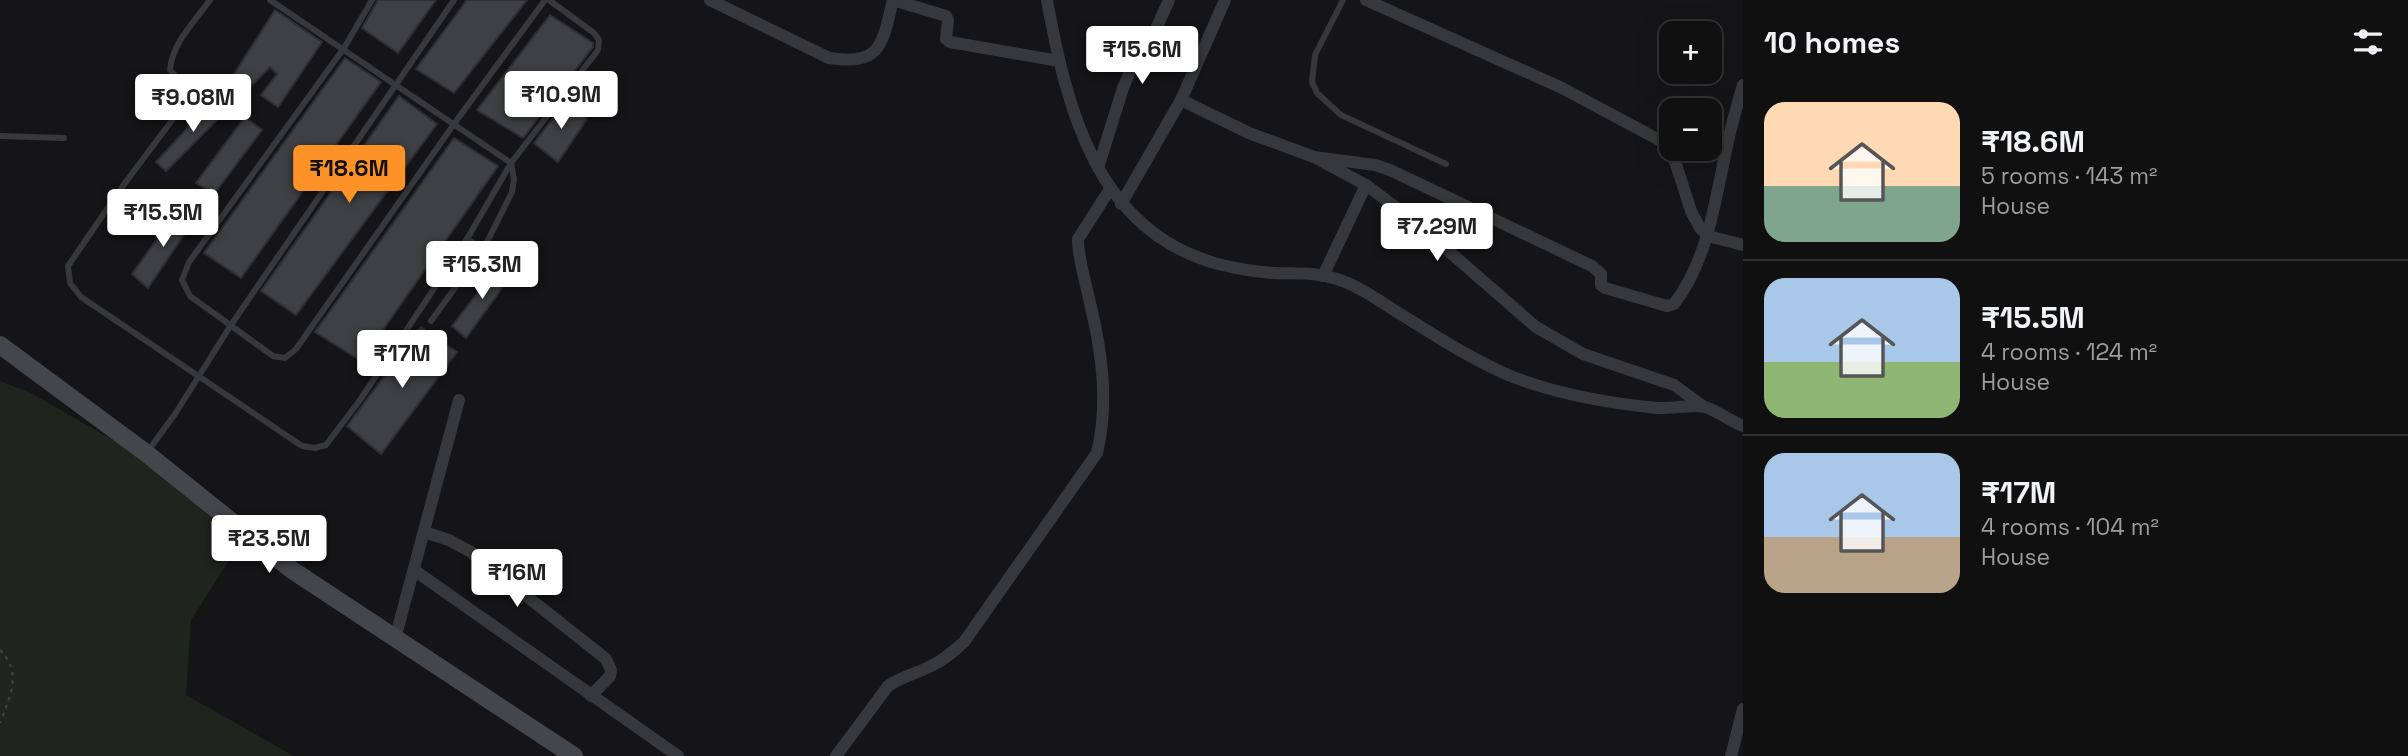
<!DOCTYPE html>
<meta charset="utf-8">
<style>
:root{--surface:#101011;--page:#1e1e1f;--text:#f1f3f6;--muted:#9c9d9f;--line:#303031;--accent:#fd9226}
body{margin:0;font-family:"Space Grotesk",sans-serif;background:var(--page);color:var(--text);height:100vh;display:flex;flex-direction:column;font-size:26px;white-space:nowrap}
*{box-sizing:border-box;margin:0}
p{font-size:23px;color:var(--muted)}
.icon{flex:none;width:38px;height:38px;fill:none;stroke:currentColor;stroke-width:2;stroke-linecap:round;stroke-linejoin:round}
.map{position:relative;flex:1;overflow:hidden}
.side{display:flex;flex-direction:column;background:var(--surface);width:665px}
.side>*{flex:none}
.buttons{position:absolute;left:1659px;top:21px;display:grid;gap:14px}
.buttons a{display:grid;place-items:center;width:63px;height:63px;border-radius:14px;background:var(--surface);box-shadow:0 7px 28px #0002,0 0 0 2px var(--line);font-size:35px}
.price{position:absolute;translate:-50% -60px;padding:0 16px;border-radius:7px;background:#fff;color:#222;font-size:23px;line-height:46px;filter:drop-shadow(0 2px 4px #0008)}
.price::after{content:'';position:absolute;left:50%;top:42px;width:21px;height:16px;margin-left:-10px;background:inherit;clip-path:polygon(0 0,100% 0,50% 100%)}
.price.current{background:var(--accent);color:#111}
ul{padding:0;list-style:none}
li{display:flex;align-items:center;gap:21px;height:175px;padding:0 21px}
li+li{border-top:2px solid var(--line)}
li span{display:grid;place-items:center;flex:none;width:196px;height:140px;border-radius:21px;color:#555}
li>.icon{margin-inline-start:auto}
span .icon{width:84px;height:84px;fill:#fffc;stroke-width:1}
li b{font-size:30px}
h2{display:flex;justify-content:space-between;align-items:center;height:84px;padding:0 21px;font-size:30px}
main{display:flex;flex:1;min-height:0}
.map>svg:first-child{display:block}
.green{fill:#1d251d}
.building{fill:#3f4044;stroke:#2f2f33;stroke-width:2}
.lines{fill:none;stroke-linecap:round;stroke-linejoin:round}
.path{stroke:#3c3f43;stroke-width:2.5;stroke-dasharray:3.5 5;stroke-linecap:butt}
.service{stroke:#36383c;stroke-width:6}
.minor{stroke:#36383c;stroke-width:12}
.secondary{stroke:#43474c;stroke-width:18}
</style>
<main>
<div class="map">
<svg width="1743" height="756" viewBox="0 0 1743 756">
<rect width="100%" height="100%" fill="#151517"/>
<!-- green -->
<path class="green" d="M0 381 31 393 152 462 241 542 191 620 186 695 294 756H0Z"/>
<!-- building -->
<g class="building">
<path d="M436 0 398 53 362 28 378 0Z"/>
<path d="M467 0H527L454 93 416 69Z"/>
<path d="M275 10 322 42 278 107 261 95 277 74 270 67 250 87 234 74Z"/>
<path d="M550 15 593 43V47L523 138 477 110Z"/>
<path d="M345 58 381 82 241 278 204 253Z"/>
<path d="M217 96 227 110 166 171 156 162Z"/>
<path d="M399 96 437 124 296 315 261 291Z"/>
<path d="M567 100 587 119 558 162 534 143Z"/>
<path d="M245 117 262 130 214 194 196 183Z"/>
<path d="M454 138 498 166 361 361 315 332Z"/>
<path d="M178 210 194 220 148 288 132 274Z"/>
<path d="M499 265 513 273 466 338 452 326Z"/>
<path d="M421 327 457 352 381 454 347 426Z"/>
</g>
<g class="lines">
<!-- path -->
<path class="path" d="M0 650C23 673 10 696 0 723"/>
<!-- service -->
<g class="service">
<path d="M210 0C195 21 172 43 170 70 182 84 189 88 182 107L125 183 68 266 70 283 81 297 302 446 315 448 326 445 360 400 467 239 511 163 598 50 599 40 594 33 549 0"/>
<path d="M270 0 511 163 514 179 512 192 484 248 431 321"/>
<path d="M372 0 344 48 189 262 182 280 190 296 273 356 285 358 296 349 454 124 545 0"/>
<path d="M1343 0 1315 55 1312 82 1317 93 1341 115 1446 164"/>
<path d="M0 136 64 138"/>
<path d="M467 239 531 277"/>
<path d="M148 451 175 414 231 325 454 0"/>
</g>
<!-- minor -->
<g class="minor">
<path d="M710 0 829 58C882 66 882 44 893 0"/>
<path d="M893 0 946 16 948 20 946 39 950 42 1059 61"/>
<path d="M1047 0C1067 110 1097 234 1222 265 1239 269 1257 272 1274 273 1296 274 1316 272 1337 279 1359 286 1378 300 1397 312 1433 334 1469 358 1508 375 1555 394 1607 403 1657 408 1671 409 1693 404 1705 407 1718 411 1730 421 1743 426"/>
<path d="M1366 0 1562 88 1663 142 1674 158 1691 211 1700 228 1708 236 1743 245"/>
<path d="M1181 100 1249 133 1314 157 1366 185 1414 221 1536 327 1583 354 1674 385 1703 406"/>
<path d="M1314 157 1375 165 1390 170 1592 266 1601 274V285L1605 288 1667 306 1674 304C1710 258 1716 192 1729 137 1733 120 1738 102 1743 85"/>
<path d="M1098 168 1123 88 1131 69 1152 38 1169 0"/>
<path d="M1121 204 1181 100 1225 0"/>
<path d="M1323 276 1366 185"/>
<path d="M424 532 449 540 471 552 606 659 611 670 610 676 591 696"/>
<path d="M414 570 678 756"/>
<path d="M395 639 459 400"/>
<path d="M836 756 888 686C902 676 916 674 931 666 944 660 954 651 964 642L1097 453C1109 403 1102 352 1090 303 1086 282 1078 260 1078 239L1110 189"/>
<path d="M1731 756 1743 709"/>
</g>
<!-- secondary -->
<path class="secondary" d="M0 345 146 453 292 570 574 756"/>
</g>
</svg>
<div class="buttons">
<a>+</a>
<a>−</a>
</div>
<b class="price" style="left:1142px;top:86px">₹15.6M</b>
<b class="price" style="left:561px;top:131px">₹10.9M</b>
<b class="price" style="left:193px;top:134px">₹9.08M</b>
<b class="price current" style="left:349px;top:205px">₹18.6M</b>
<b class="price" style="left:163px;top:249px">₹15.5M</b>
<b class="price" style="left:1437px;top:263px">₹7.29M</b>
<b class="price" style="left:482px;top:301px">₹15.3M</b>
<b class="price" style="left:402px;top:390px">₹17M</b>
<b class="price" style="left:269px;top:575px">₹23.5M</b>
<b class="price" style="left:517px;top:609px">₹16M</b>
</div>
<section class="side">
<h2>10 homes<svg class="icon" aria-label="filters" viewBox="0 0 24 24"><path d="M4 7h16M4 17h16"/><circle cx="9" cy="7" r="2"/><circle cx="15" cy="17" r="2"/></svg></h2>
<ul>
<li><span style="background:linear-gradient(#ffd9b3 60%,#7fa58c 0)"><svg class="icon" aria-label="home" viewBox="0 0 24 24"><path d="M3 11l9-7 9 7M6 9v11h12V9"/></svg></span><div><b>₹18.6M</b><p>5 rooms · 143 m²</p><p>House</p></div></li>
<li><span style="background:linear-gradient(#a9c7e8 60%,#8fb573 0)"><svg class="icon" aria-label="home" viewBox="0 0 24 24"><path d="M3 11l9-7 9 7M6 9v11h12V9"/></svg></span><div><b>₹15.5M</b><p>4 rooms · 124 m²</p><p>House</p></div></li>
<li><span style="background:linear-gradient(#a9c7e8 60%,#b9a48a 0)"><svg class="icon" aria-label="home" viewBox="0 0 24 24"><path d="M3 11l9-7 9 7M6 9v11h12V9"/></svg></span><div><b>₹17M</b><p>4 rooms · 104 m²</p><p>House</p></div></li>
</ul>
</section>
</main>
